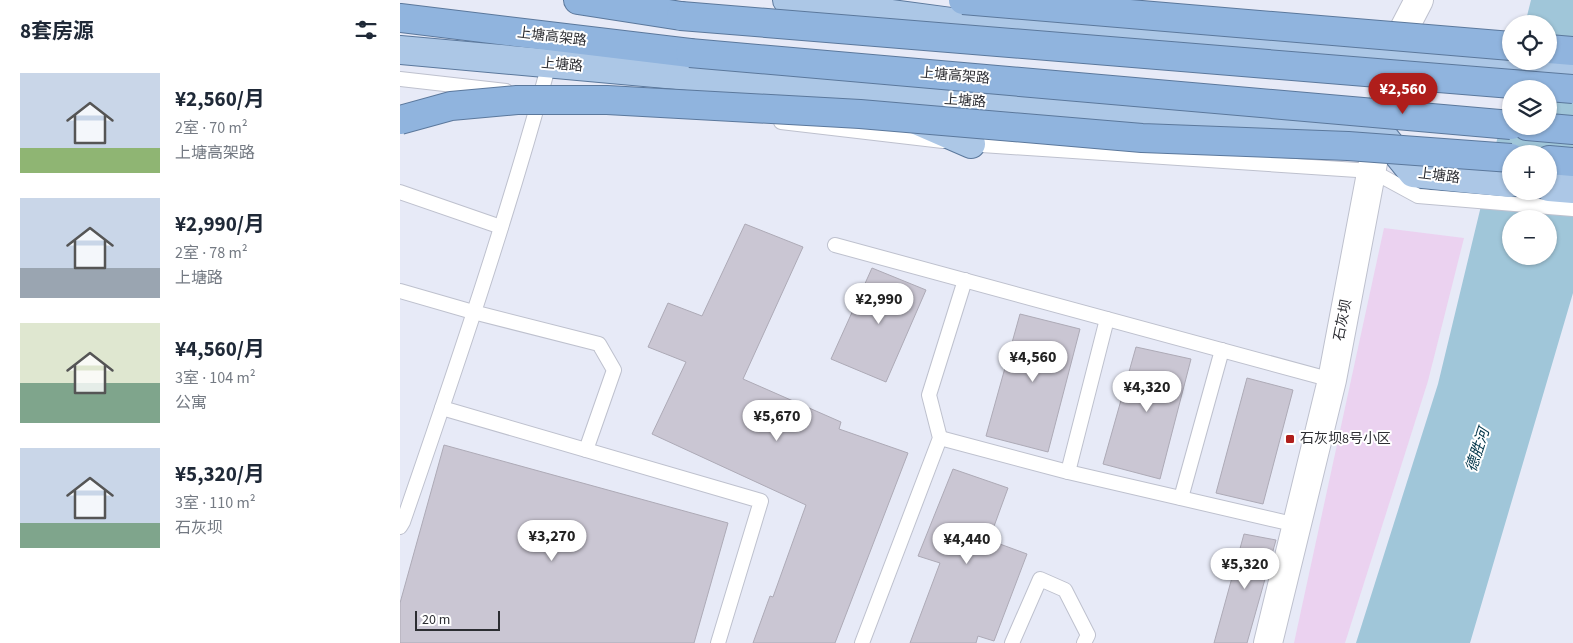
<!DOCTYPE html>
<html lang="zh">
<meta charset="utf-8">
<style>
:root{--surface:#fff;--page:#f6f6f7;--text:#1f2937;--muted:#747a83;--accent:#af1e1b}
body{margin:0;font-family:"Source Sans 3","Noto Sans SC",sans-serif;background:var(--page);color:var(--text);height:100vh;display:flex;flex-direction:column;font-size:19px;white-space:nowrap}
*{box-sizing:border-box;margin:0}
p{font-size:16px;color:var(--muted)}
.icon{flex:none;width:28px;height:28px;fill:none;stroke:currentColor;stroke-width:2;stroke-linecap:round;stroke-linejoin:round}
.map{position:relative;flex:1;overflow:hidden}
.drawer{display:flex;flex-direction:column;background:var(--surface);width:400px}
.drawer>*{flex:none}
.controls{position:absolute;left:1102px;top:15px;display:grid;gap:10px}
.controls a{display:grid;place-items:center;width:55px;height:55px;border-radius:50%;background:var(--surface);box-shadow:0 1px 4px #0004;font-size:25px}
.scale{position:absolute;left:15px;bottom:12px;width:85px;box-sizing:border-box;padding-left:5px;border:2px solid #2c2d32;border-top:0;font-size:14px;line-height:18px;white-space:nowrap;color:#2c2d32;-webkit-text-stroke:4px #fff;paint-order:stroke}
.price{position:absolute;translate:-50% -42px;padding:0 11px;border-radius:18px;background:#fff;color:#222;font-size:16px;line-height:32px;filter:drop-shadow(0 1px 2px #0008)}
.price::after{content:'';position:absolute;left:50%;top:30px;width:15px;height:11px;margin-left:-8px;background:inherit;clip-path:polygon(0 0,100% 0,50% 100%)}
.price.active{background:var(--accent);color:#fff}
ul{padding:0;list-style:none}
li{display:flex;align-items:center;gap:15px;height:125px;padding:0 20px}
li span{display:grid;place-items:center;flex:none;width:140px;height:100px;border-radius:0px;color:#555}
li>.icon{margin-inline-start:auto}
span .icon{width:60px;height:60px;fill:#fffc;stroke-width:1}
li b{font-size:21px}
h2{display:flex;justify-content:space-between;align-items:center;height:60px;padding:0 20px;font-size:21px}
main{display:flex;flex:1;min-height:0}
.map>svg:first-child{display:block}
.green{fill:#ebd2f0}
.water{fill:#a0c6d9;fill-rule:evenodd}
.building{fill:#cac6d3;stroke:#adaab6}
.lines{fill:none;stroke-linecap:round;stroke-linejoin:round}
.service-casing{stroke:#bec1ce;stroke-width:16}
.minor-casing{stroke:#bec1ce;stroke-width:30}
.tertiary-casing{stroke:#bec1ce;stroke-width:30}
.primary-casing{stroke:#5b789c;stroke-width:30}
.trunk-casing{stroke:#5b789c;stroke-width:30}
.service{stroke:#fff;stroke-width:14}
.minor{stroke:#fff;stroke-width:28}
.tertiary{stroke:#fff;stroke-width:28}
.primary{stroke:#acc7e6;stroke-width:28}
.trunk{stroke:#90b4de;stroke-width:28}
.trunk-bridge-casing{stroke:#5b789c;stroke-width:30;stroke-linecap:butt}
.trunk-bridge{stroke:#90b4de;stroke-width:28}
.poi-dot{fill:#af1e1b;stroke:#fff;stroke-width:2}
.labels{text-anchor:middle;dominant-baseline:central;stroke-width:4;stroke-linejoin:round;paint-order:stroke}
.street-label{font-size:14px;fill:#2c2d32;stroke:#fff}
.poi-label{font-size:14px;fill:#2c2d32;stroke:#fff;text-anchor:start}
.water-label{font-size:15px;font-style:italic;fill:#003448;stroke:#fff}
</style>
<main>
<section class="drawer">
<h2>8套房源<svg class="icon" aria-label="filters" viewBox="0 0 24 24"><path d="M4 7h16M4 17h16"/><circle cx="9" cy="7" r="2"/><circle cx="15" cy="17" r="2"/></svg></h2>
<ul>
<li><span style="background:linear-gradient(#c9d6e8 75%,#8fb573 0)"><svg class="icon" aria-label="home" viewBox="0 0 24 24"><path d="M3 11l9-7 9 7M6 9v11h12V9"/></svg></span><div><b>¥2,560/月</b><p>2室 · 70 m²</p><p>上塘高架路</p></div></li>
<li><span style="background:linear-gradient(#c9d6e8 70%,#9aa5b1 0)"><svg class="icon" aria-label="home" viewBox="0 0 24 24"><path d="M3 11l9-7 9 7M6 9v11h12V9"/></svg></span><div><b>¥2,990/月</b><p>2室 · 78 m²</p><p>上塘路</p></div></li>
<li><span style="background:linear-gradient(#dfe7d0 60%,#7fa58c 0)"><svg class="icon" aria-label="home" viewBox="0 0 24 24"><path d="M3 11l9-7 9 7M6 9v11h12V9"/></svg></span><div><b>¥4,560/月</b><p>3室 · 104 m²</p><p>公寓</p></div></li>
<li><span style="background:linear-gradient(#c9d6e8 75%,#7fa58c 0)"><svg class="icon" aria-label="home" viewBox="0 0 24 24"><path d="M3 11l9-7 9 7M6 9v11h12V9"/></svg></span><div><b>¥5,320/月</b><p>3室 · 110 m²</p><p>石灰坝</p></div></li>
</ul>
</section>
<div class="map">
<svg width="1173" height="643" viewBox="0 0 1173 643">
<rect width="100%" height="100%" fill="#e7eaf7"/>
<!-- green -->
<path class="green" d="M984 228 1064 238 1028 381 945 643H894Z"/>
<!-- water -->
<path class="water" d="M1131 0H1173V293L1070 643H956L1038 384 1116 61H1149V24H1125ZM1111 89H1149V126H1111ZM1111 154H1149V191H1111ZM1111 219H1149V256H1111Z"/>
<!-- building -->
<g class="building">
<path d="M345 224 403 247 343 379 441 422 439 429 508 453 435 643H353L370 596 373 597 406 505 252 434 286 362 248 347 268 303 302 316Z"/>
<path d="M472 268 526 290 486 382 431 359Z"/>
<path d="M620 314 680 329 648 452 586 436Z"/>
<path d="M736 347 791 359 760 479 703 464Z"/>
<path d="M847 378 893 390 863 504 816 493Z"/>
<path d="M44 445 328 523 294 643H0V603Z"/>
<path d="M553 469 608 488 589 540 627 554 594 641 578 636 576 643H510L540 563 518 556Z"/>
<path d="M844 534 876 540 847 643H814Z"/>
</g>
<g class="lines">
<!-- service casing -->
<g class="service-casing">
<g id="service">
<path d="M0 79 106 91"/>
<path d="M381 122 543 141"/>
<path d="M567 144 972 171 1018 196 1173 209"/>
<path d="M0 192 101 227"/>
<path d="M435 245 932 380"/>
<path d="M0 291 73 312 199 344 214 370 186 450"/>
<path d="M42 408 361 501 318 643"/>
<path d="M540 438 668 472 897 525"/>
<path d="M668 472 707 319"/>
<path d="M781 498 822 350"/>
<path d="M0 527 3 522C55 371 107 219 149 64"/>
<path d="M462 643 540 438 529 395 565 280"/>
<path d="M612 643 640 579 665 590 688 635 684 643"/>
</g>
</g>
<!-- minor casing -->
<g class="minor-casing">
<path id="minor" d="M992 52 1019 0"/>
</g>
<!-- tertiary casing -->
<g class="tertiary-casing">
<path id="tertiary" d="M868 643 932 380 979 131 992 52"/>
</g>
<!-- primary casing -->
<g class="primary-casing">
<g id="primary">
<path d="M387 0 611 30 992 52 1173 67"/>
<path d="M0 50 366 83 454 93 979 131 1013 173 1111 183"/>
<path d="M518 121 571 144"/>
<path d="M1149 187 1173 189"/>
</g>
</g>
<!-- trunk casing -->
<g class="trunk-casing">
<g id="trunk">
<path d="M178 0 281 16"/>
<path d="M0 18 290 53"/>
<path d="M1149 49 1173 51"/>
<path d="M1127 126 1173 130"/>
<path d="M1149 160 1173 162"/>
</g>
</g>
<!-- service -->
<use href="#service" class="service"/>
<!-- minor -->
<use href="#minor" class="minor"/>
<!-- tertiary -->
<use href="#tertiary" class="tertiary"/>
<!-- primary -->
<use href="#primary" class="primary"/>
<!-- trunk -->
<use href="#trunk" class="trunk"/>
<!-- trunk-bridge casing -->
<g class="trunk-bridge-casing">
<g id="trunk-bridge">
<path d="M563 0 1111 46"/>
<path d="M281 16 1173 89"/>
<path d="M290 53 1111 125"/>
<path d="M0 120 51 106 117 100H207L460 114 742 138 948 146 1111 158"/>
</g>
</g>
<!-- trunk-bridge -->
<use href="#trunk-bridge" class="trunk-bridge"/>
</g>
<!-- markers -->
<rect class="poi-dot" x="885" y="434" width="10" height="10" rx="2.5"/>
<g class="labels">
<!-- street labels -->
<g class="street-label">
<text transform="translate(152 37) rotate(7)">上塘高架路</text>
<text transform="translate(162 65) rotate(5)">上塘路</text>
<text transform="translate(555 76) rotate(5)">上塘高架路</text>
<text transform="translate(565 101) rotate(4)">上塘路</text>
<text transform="translate(1039 176) rotate(7)">上塘路</text>
<text transform="translate(943 320) rotate(-79)">石灰坝</text>
</g>
<!-- poi labels -->
<g class="poi-label">
<text x="900" y="439">石灰坝8号小区</text>
</g>
<!-- water labels -->
<g class="water-label">
<text transform="translate(1078 450) rotate(-72)">德胜河</text>
</g>
</g>
</svg>
<div class="controls">
<a><svg class="icon" aria-label="locate" viewBox="0 0 24 24"><circle cx="12" cy="12" r="6"/><path d="M12 2v4M12 18v4M2 12h4M18 12h4"/></svg></a>
<a><svg class="icon" aria-label="layers" viewBox="0 0 24 24"><path d="M12 4l9 5-9 5-9-5zM3 14l9 5 9-5"/></svg></a>
<a>+</a>
<a>−</a>
</div>
<div class="scale">20 m</div>
<b class="price active" style="left:1003px;top:115px">¥2,560</b>
<b class="price" style="left:479px;top:325px">¥2,990</b>
<b class="price" style="left:633px;top:383px">¥4,560</b>
<b class="price" style="left:747px;top:413px">¥4,320</b>
<b class="price" style="left:377px;top:442px">¥5,670</b>
<b class="price" style="left:152px;top:562px">¥3,270</b>
<b class="price" style="left:567px;top:565px">¥4,440</b>
<b class="price" style="left:845px;top:590px">¥5,320</b>
</div>
</main>
